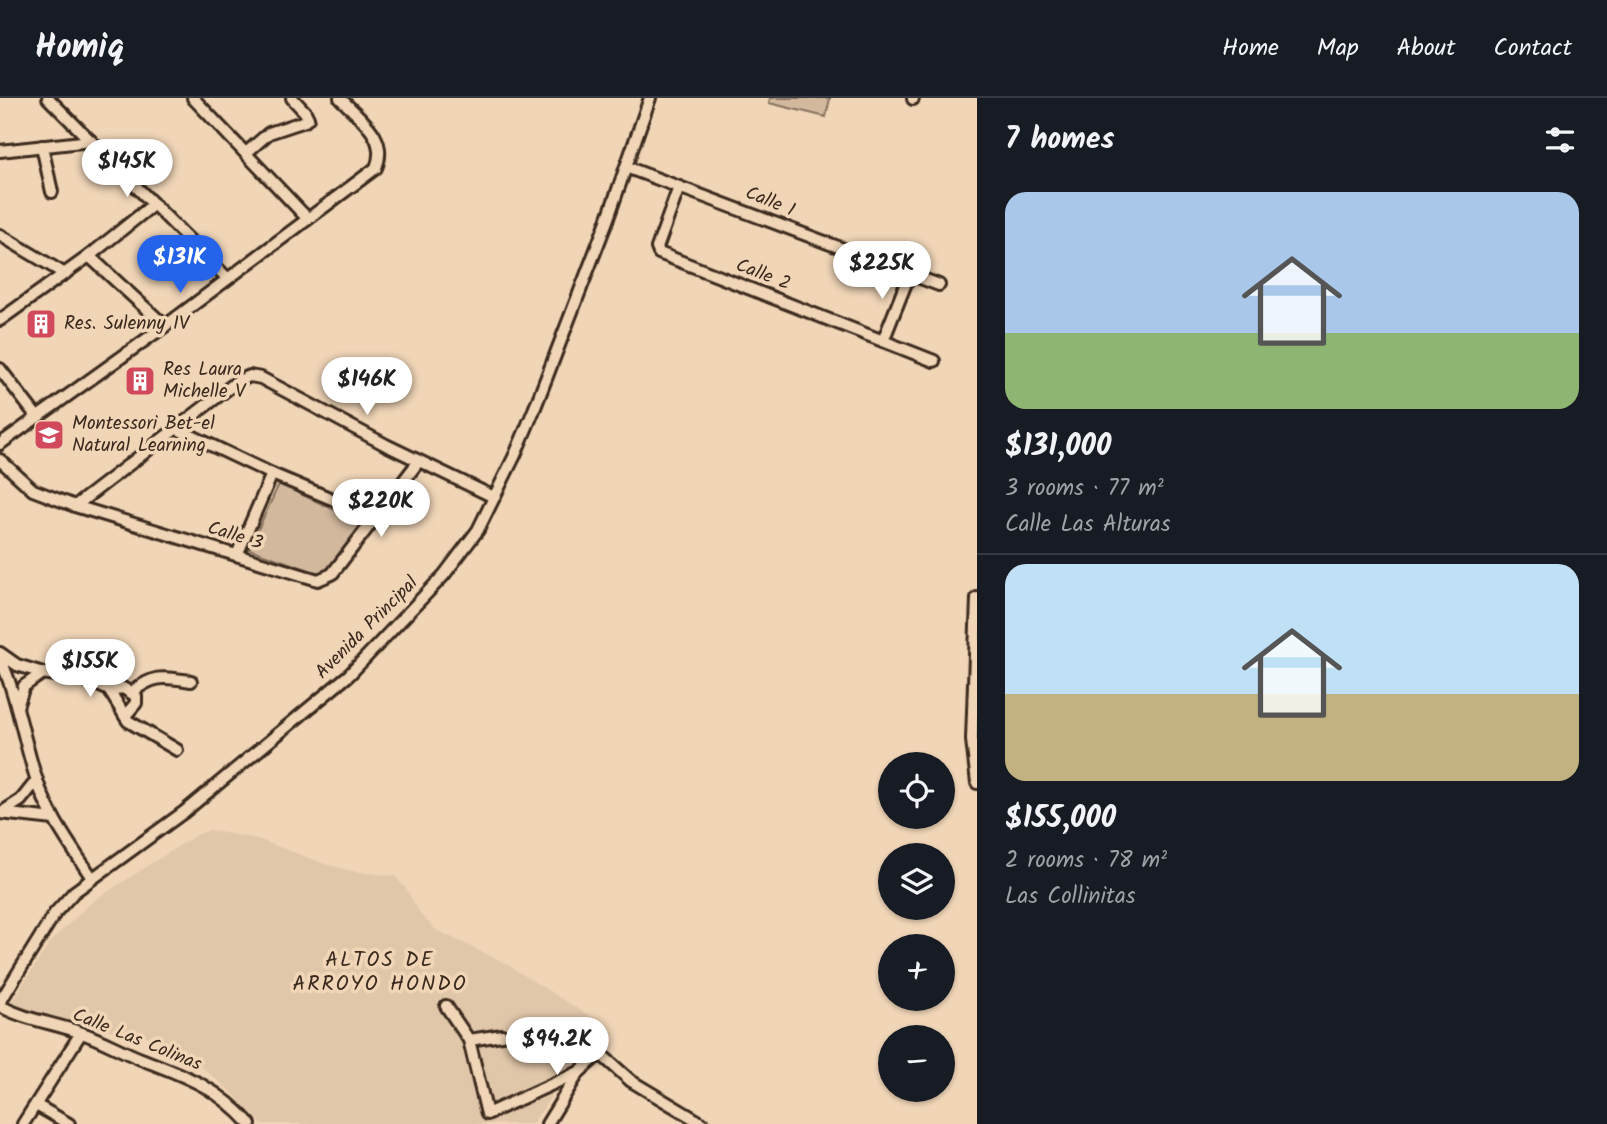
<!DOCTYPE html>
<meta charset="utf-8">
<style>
:root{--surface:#171b24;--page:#20242c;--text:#f1f3f6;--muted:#9ea1a6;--line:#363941;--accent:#2563eb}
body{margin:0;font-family:Kalam,sans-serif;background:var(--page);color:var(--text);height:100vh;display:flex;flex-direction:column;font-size:26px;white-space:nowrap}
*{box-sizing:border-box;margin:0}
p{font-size:23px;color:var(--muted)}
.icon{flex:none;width:38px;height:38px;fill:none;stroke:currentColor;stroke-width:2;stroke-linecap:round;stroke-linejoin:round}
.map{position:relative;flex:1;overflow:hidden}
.details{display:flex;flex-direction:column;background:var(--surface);width:630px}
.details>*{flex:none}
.tools{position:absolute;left:878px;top:654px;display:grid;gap:14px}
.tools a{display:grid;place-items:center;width:77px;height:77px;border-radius:50%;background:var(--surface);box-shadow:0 2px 5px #0004;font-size:35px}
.price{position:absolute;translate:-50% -60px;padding:0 16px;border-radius:24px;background:#fff;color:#222;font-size:23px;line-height:46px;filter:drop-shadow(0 2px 4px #0008)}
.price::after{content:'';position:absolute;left:50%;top:42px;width:21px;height:16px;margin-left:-10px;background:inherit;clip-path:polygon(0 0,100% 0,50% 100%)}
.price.on{background:var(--accent);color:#fff}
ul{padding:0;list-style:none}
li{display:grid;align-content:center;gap:14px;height:371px;padding:0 28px}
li+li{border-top:2px solid var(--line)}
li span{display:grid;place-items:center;height:217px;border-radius:21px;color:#555}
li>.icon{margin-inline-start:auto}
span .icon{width:126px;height:126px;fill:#fffc;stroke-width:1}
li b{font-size:30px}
h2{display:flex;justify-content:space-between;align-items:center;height:84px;padding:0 28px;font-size:30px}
header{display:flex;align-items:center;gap:42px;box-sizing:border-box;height:98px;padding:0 35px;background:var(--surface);border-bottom:2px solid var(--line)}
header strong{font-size:33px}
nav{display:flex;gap:38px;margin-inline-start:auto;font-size:24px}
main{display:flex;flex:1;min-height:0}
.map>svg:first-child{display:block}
.built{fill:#e1c7aa}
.green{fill:#d2b99e;stroke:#86725e;stroke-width:2}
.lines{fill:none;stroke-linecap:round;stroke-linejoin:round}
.minor-casing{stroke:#3b2a1e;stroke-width:16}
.minor{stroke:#f0d5b7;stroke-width:10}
.labels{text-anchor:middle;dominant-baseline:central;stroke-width:7;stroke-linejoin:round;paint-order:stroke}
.street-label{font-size:19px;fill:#3b2a1e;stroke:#f0d5b7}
.poi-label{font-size:19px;fill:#3b2a1e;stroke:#f0d5b7;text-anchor:start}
.neighbourhood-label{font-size:21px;letter-spacing:2px;fill:#3b2a1e;stroke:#f0d5b7}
</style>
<header>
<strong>Homiq</strong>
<nav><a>Home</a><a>Map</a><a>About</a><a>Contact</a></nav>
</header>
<main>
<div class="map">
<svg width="977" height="1026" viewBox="0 0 977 1026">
<rect width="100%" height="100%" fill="#f0d5b7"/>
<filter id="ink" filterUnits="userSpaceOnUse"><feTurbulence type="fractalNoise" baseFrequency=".0143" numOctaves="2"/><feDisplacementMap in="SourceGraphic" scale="14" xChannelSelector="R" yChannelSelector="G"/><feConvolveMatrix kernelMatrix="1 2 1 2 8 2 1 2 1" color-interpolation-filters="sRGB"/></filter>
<g filter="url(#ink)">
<!-- built -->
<path class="built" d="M209 732 258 741 325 766 352 773 395 778 406 791 421 817 436 832 501 863 599 924 574 966 532 1026H262L229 992 181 952 143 937 78 928 8 909 51 843 93 803 196 737Z"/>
<!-- green -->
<g class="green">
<path d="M770 0H830L826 19 769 5Z"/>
<path d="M279 386 365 426 332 472 318 475 249 451Z"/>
</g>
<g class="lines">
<!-- minor casing -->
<g class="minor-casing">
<g id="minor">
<path d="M48 0 227 180"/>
<path d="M193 0 308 121"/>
<path d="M913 1V0"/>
<path d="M42 48 52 94"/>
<path d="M0 53 91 43"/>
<path d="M246 55 269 35 305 23 308 20 305 14 292 0"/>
<path d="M626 69 939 187"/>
<path d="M679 89 657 150 659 155 934 263"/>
<path d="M0 137 65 176"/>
<path d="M89 158 165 228"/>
<path d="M0 222 89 158 154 106"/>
<path d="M883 243 910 175"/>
<path d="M0 271 37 319"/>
<path d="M175 330 272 376 375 419"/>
<path d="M0 346 165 228 376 70C389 39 360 21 340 0"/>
<path d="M0 362 33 392 75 408 318 482 332 476 419 363"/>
<path d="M75 408 238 283 250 278 261 280 386 347 494 399"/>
<path d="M237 457 272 376"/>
<path d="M977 500 972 642 977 685"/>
<path d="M0 555 17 567 43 575 89 583 109 592 128 623 177 652"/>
<path d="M0 560C17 598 23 640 36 680 48 717 71 748 92 780"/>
<path d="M109 592 123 590 136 598V605L125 618"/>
<path d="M132 594C155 576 163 579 191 583"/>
<path d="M17 609 24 588 43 575"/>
<path d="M0 715 54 721"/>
<path d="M1 715 21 702 37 682"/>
<path d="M0 904 55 815 74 794 184 714 349 577 444 477 478 432 515 357 534 312 607 123 650 0"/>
<path d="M0 908C26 922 54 925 82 935 102 942 121 953 141 961 187 979 216 988 250 1026"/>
<path d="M446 908 469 942 487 1016 579 974"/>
<path d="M469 942 502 937"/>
<path d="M36 1007 69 1026"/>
<path d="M23 1026 81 935"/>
<path d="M547 1026 579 974 597 958 604 959 631 983 703 1026"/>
</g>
</g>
<!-- minor -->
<use href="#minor" class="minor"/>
</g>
</g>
<!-- icons -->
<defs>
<g id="building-square" transform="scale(1.575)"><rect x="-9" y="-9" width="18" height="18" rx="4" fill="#d1495b" stroke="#f0d5b7"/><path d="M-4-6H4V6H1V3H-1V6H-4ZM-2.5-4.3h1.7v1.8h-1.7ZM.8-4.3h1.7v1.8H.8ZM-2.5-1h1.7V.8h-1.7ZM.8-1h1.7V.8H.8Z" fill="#fff"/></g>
<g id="school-square" transform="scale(1.575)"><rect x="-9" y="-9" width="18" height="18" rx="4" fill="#d1495b" stroke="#f0d5b7"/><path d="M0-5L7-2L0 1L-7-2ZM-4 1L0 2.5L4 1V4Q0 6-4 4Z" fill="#fff"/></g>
</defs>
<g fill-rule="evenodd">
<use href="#building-square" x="41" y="226"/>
<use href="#building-square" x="140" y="283"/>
<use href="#school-square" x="49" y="337"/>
</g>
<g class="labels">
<!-- street labels -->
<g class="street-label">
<text transform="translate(770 104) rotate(22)">Calle 1</text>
<text transform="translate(763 177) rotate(21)">Calle 2</text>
<text transform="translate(235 438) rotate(17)">Calle 3</text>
<text transform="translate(367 530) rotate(-45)">Avenida Principal</text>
<text transform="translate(137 942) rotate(22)">Calle Las Colinas</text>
</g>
<!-- poi labels -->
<g class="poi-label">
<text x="64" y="226">Res. Sulenny IV</text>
<text x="163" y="272">Res Laura<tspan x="163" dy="22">Michelle V</tspan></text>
<text x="72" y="326">Montessori Bet-el<tspan x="72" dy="22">Natural Learning</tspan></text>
</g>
<!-- neighbourhood labels -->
<g class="neighbourhood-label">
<text x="380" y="862">ALTOS DE<tspan x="380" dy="24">ARROYO HONDO</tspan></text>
</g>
</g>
</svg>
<div class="tools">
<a><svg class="icon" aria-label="locate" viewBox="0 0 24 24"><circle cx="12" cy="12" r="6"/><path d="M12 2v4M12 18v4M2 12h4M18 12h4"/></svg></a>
<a><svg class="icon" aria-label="layers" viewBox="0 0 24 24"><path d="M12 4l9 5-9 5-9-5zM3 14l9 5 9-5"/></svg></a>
<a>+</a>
<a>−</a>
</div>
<b class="price" style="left:127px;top:101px">$145K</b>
<b class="price on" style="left:180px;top:197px">$131K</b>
<b class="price" style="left:882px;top:203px">$225K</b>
<b class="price" style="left:367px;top:319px">$146K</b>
<b class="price" style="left:381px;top:441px">$220K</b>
<b class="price" style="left:90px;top:601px">$155K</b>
<b class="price" style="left:557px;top:979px">$94.2K</b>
</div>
<section class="details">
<h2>7 homes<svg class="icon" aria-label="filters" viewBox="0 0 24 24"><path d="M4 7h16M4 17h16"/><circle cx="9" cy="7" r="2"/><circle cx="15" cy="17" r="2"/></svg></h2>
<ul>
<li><span style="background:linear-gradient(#a9c7e8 65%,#8fb573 0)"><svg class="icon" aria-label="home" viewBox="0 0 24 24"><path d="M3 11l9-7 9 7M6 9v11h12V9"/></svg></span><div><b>$131,000</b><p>3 rooms · 77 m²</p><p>Calle Las Alturas</p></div></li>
<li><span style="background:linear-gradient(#bfe0f5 60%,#c2b280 0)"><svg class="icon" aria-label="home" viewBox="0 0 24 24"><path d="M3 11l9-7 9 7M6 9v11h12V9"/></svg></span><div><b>$155,000</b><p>2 rooms · 78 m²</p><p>Las Collinitas</p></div></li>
</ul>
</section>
</main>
